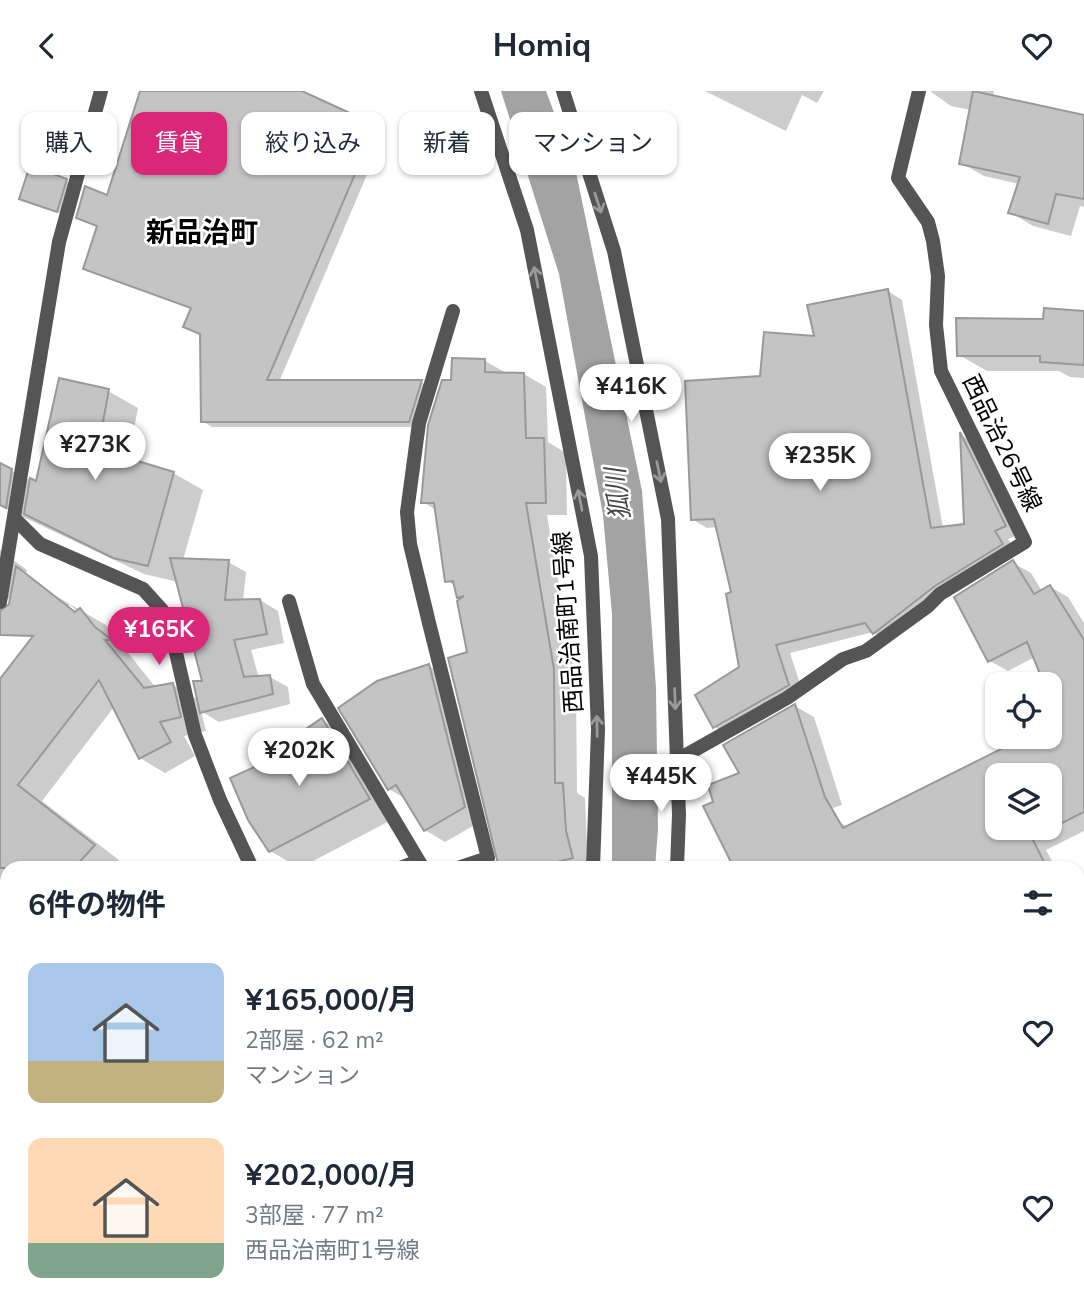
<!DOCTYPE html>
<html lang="ja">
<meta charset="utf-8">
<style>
:root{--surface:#fff;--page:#f6f6f7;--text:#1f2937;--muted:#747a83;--accent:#db2777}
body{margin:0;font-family:"Nunito Sans","Noto Sans JP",sans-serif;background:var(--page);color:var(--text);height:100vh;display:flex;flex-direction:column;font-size:26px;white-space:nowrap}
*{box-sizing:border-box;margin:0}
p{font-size:23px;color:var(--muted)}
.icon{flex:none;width:38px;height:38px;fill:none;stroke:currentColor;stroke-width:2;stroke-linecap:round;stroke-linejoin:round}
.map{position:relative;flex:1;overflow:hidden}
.sheet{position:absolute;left:0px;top:770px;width:1085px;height:450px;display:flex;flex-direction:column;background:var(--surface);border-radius:21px 21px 0 0;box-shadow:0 2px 5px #0004}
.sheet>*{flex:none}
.top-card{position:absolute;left:21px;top:21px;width:700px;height:63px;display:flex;gap:14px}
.fabs{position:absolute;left:985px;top:581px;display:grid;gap:14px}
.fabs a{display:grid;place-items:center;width:77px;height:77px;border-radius:14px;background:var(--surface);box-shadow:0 2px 5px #0004;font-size:35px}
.price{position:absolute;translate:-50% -60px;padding:0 16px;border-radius:24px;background:#fff;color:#222;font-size:23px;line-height:46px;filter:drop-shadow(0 2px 4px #0008)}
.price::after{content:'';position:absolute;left:50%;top:42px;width:21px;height:16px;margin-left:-10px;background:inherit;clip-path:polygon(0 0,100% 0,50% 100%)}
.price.active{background:var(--accent);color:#fff}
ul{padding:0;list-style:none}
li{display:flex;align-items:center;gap:21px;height:175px;padding:0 28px}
li span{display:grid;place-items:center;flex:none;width:196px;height:140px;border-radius:14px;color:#555}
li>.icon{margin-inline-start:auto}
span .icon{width:84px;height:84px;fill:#fffc;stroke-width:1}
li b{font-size:30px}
h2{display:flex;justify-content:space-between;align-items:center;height:84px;padding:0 28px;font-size:30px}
.tag{padding:0 24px;border-radius:14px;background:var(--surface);box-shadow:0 2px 5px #0004;font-size:24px;line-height:63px}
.tag.active{background:var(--accent);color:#fff}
header{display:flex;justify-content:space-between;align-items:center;height:91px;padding:0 28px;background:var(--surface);font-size:32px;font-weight:700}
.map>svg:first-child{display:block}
.green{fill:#dcdcdc}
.water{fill:#a3a3a3}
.shadow{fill:#0003;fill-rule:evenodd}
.building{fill:#c4c4c4;stroke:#999;stroke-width:2;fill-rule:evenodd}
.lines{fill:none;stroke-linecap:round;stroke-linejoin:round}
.street{stroke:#555;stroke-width:14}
.oneway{stroke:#999}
.labels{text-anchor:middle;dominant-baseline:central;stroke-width:5;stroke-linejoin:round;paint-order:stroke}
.street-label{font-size:24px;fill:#000;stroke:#fff}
.water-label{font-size:26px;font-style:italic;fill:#444;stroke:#fff}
.quarter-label{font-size:28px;font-weight:bold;fill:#000;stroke:#fff}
</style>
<header><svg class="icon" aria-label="back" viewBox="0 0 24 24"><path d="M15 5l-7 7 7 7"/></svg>Homiq<svg class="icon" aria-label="heart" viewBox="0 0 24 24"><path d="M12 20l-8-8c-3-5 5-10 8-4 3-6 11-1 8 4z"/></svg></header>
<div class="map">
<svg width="1084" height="1219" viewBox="0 0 1084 1219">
<rect width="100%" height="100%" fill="#fff"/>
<!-- green -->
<path class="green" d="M5 1008 7 1213H151V1219H0V1016Z"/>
<!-- water -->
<path class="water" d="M501 0H546L576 81 642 400 656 597 658 738 655 777H612V523L603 424 559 183Z"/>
<!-- shadow -->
<g class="shadow">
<path d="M142 0H295L385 41 279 291H421L431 297 419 336H212L202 330V243L192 218 85 177 98 136 78 127 108 106Z"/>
<path d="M705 0H824L817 12 802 4 786 40Z"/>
<path d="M930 0H994L993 5 1084 26V116L1080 115 1071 145 1033 135 1010 121 1019 93 984 85 961 72 971 19 951 15Z"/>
<path d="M66 90 76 95 67 125 21 107Z"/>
<path d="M888 200 902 209 943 437 966 435 962 345 975 352 1020 443 1008 448 1017 462 950 502 888 550 873 541 790 562 803 602 729 645 715 636 697 605 741 577 733 503 718 436 707 437 692 428 762 287Z"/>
<path d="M1084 222V287L1070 286 1059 280H987L959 264 1044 230Z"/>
<path d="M485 270 508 283H524L546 296 548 351 566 362 567 424H547L576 592 577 702 585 707 587 754 594 777H501L463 508 458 506 456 495 447 490 436 419 423 411 452 291Z"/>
<path d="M108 300 138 317 128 369 173 382 203 399 183 469 228 471 246 481 243 510 260 509 278 520 284 552 251 559 259 587 270 586 288 596 290 613 219 631 201 620 206 640 184 645 195 665 165 682 140 667 114 616 42 710 119 769 112 777H7V878L0 887V591L41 538 47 500 106 534 156 597 173 594 199 609 204 591 178 491 144 483 0 415V374L38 393ZM69 513 83 525 81 527 69 518Z"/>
<path d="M0 459 27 479 25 487 9 508 5 505 0 511Z"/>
<path d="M1013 472 1031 482 1042 500 1050 496 1068 506 1084 532V740L1046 759 1056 777H766L839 731 848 736 1028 646H1050V635L1060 630 1050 604V593H1046L1035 566 1008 580 990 570ZM998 684H1050V737H998Z"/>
<path d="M429 575 450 587 485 728 445 751 425 739 406 708 389 698Z"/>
<path d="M795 615 814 626 842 714 741 747V683Z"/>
<path d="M322 629 352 647 399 725 300 777 270 760 274 669Z"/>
<path d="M1078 818 1084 829V1043L1081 1040 1078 1042Z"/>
<path d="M1084 1116V1167L1078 1155V1121Z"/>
<path d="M369 1213H456L450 1219H376Z"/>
<path d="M614 1213H644L634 1219H625Z"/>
<path d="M770 1213H848L854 1219H763Z"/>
<path d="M897 1213H1072L1076 1219H899Z"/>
</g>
<!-- building -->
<g class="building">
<path d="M140 0H302L376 34 267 289H422L409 331H201L200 243 183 236 191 217 83 178 97 135 76 127 85 95 107 104Z"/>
<path d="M973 0 1084 24V108L1056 103 1048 133 1008 122 1020 86 959 73Z"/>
<path d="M30 74 67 88 57 121 19 108Z"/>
<path d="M888 198 931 437 964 433 960 341 1006 435 995 440 1003 453 935 495 873 543 865 532 776 554 789 594 713 637 695 604 739 576 726 503 731 501 714 428 691 429 685 290 760 285 764 241 814 245 807 214Z"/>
<path d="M1044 217 1084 220V274L1040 271V265H957L956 227 1043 228Z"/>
<path d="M452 267 485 268V281L524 282 526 347H544L546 412H526L554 578 555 692H563L566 740 573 767 533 777H499L448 567 467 561 457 510 464 505 457 507 453 490 445 491 434 412H421L428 334 442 289H451Z"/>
<path d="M59 287 109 298 98 358 174 381 148 475 113 467 24 423 30 387 36 390Z"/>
<path d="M0 372 12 378 6 417 0 414Z"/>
<path d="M170 467 229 469 225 509 260 508 267 543 234 549 244 586 270 584 273 603 200 622 193 590H202Z"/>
<path d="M1013 469 1034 503 1050 494 1084 549V721L1032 747 1047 777H734L703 715 713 711 708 694 739 682 723 654 795 613 825 706 843 737 1025 646H1050V633L1058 629 1050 609V593H1044L1027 551 988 571 954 506ZM998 684H1050V737H998Z"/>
<path d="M16 475 75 521 80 517 95 536 112 549H105L144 597 173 592 181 626 160 631 171 651 139 668 99 589 18 694 95 754 74 777H0V588L33 545 0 544V520L9 513Z"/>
<path d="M429 573 465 716 424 740 396 694 388 699 338 617 377 590Z"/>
<path d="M322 627 370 708 269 761 248 729 230 687 272 668 271 662Z"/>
</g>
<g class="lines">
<!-- street -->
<g class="street">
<path d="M481 0 527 139 591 465 598 639 593 777"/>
<path d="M563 0 614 160 668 428 679 723 677 777"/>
<path d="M453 220 419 332 407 421 410 453 429 532 488 767 458 777"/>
<path d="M14 427 40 453 143 498 162 519 171 540 195 644 220 709 252 777"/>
<path d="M289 510 313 593 423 777"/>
<path d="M0 511 59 151 101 0"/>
<path d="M677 669 787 607 843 568 866 560 928 515 940 503 1025 451 941 280 936 234 938 185 933 150 928 131 898 87 919 0"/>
<path d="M400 777 418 770"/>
<path d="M0 948 7 954"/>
<path d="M1078 1025 1084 1020"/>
<path d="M326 1213 334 1219"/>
<path d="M489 1213 492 1219"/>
<path d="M883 1213 889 1219"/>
<path d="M589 1219 592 1213"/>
<path d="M646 1219 657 1213"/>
</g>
</g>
<!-- one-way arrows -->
<defs><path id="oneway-shaft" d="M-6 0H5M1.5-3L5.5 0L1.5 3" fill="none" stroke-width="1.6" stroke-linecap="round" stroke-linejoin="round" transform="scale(1.75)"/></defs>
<g class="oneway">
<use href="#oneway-shaft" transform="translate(598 112) rotate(72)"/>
<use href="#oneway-shaft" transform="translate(536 186) rotate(-101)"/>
<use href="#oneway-shaft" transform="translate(659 381) rotate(78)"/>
<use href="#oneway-shaft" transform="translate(580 409) rotate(-101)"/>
<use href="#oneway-shaft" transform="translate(675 608) rotate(88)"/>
<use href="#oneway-shaft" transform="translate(597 635) rotate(-91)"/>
</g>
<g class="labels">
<!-- street labels -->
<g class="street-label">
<text transform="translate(1002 352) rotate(64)">西品治26号線</text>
<text transform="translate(568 531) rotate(-94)">西品治南町1号線</text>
</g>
<!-- water labels -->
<g class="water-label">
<text transform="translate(618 403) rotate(-96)">狐川</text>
</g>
<!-- quarter labels -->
<g class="quarter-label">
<text x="202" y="142">新品治町</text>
</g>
</g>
</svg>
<div class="fabs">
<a><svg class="icon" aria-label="locate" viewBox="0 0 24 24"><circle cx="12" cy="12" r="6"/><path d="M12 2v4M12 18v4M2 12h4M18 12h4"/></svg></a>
<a><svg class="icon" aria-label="layers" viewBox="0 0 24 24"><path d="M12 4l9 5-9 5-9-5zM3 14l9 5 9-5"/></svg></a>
</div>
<b class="price" style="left:631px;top:333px">¥416K</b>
<b class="price" style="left:95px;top:391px">¥273K</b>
<b class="price" style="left:820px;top:402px">¥235K</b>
<b class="price active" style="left:159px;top:576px">¥165K</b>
<b class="price" style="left:299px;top:697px">¥202K</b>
<b class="price" style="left:661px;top:723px">¥445K</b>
<div class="top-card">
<a class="tag">購入</a>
<a class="tag active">賃貸</a>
<a class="tag">絞り込み</a>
<a class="tag">新着</a>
<a class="tag">マンション</a>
</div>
<section class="sheet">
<h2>6件の物件<svg class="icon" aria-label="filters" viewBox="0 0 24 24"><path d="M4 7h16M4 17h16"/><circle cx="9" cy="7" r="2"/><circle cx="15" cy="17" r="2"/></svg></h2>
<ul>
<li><span style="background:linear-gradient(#a9c7e8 70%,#c2b280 0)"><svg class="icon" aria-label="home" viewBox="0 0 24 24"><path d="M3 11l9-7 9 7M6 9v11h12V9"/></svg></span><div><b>¥165,000/月</b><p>2部屋 · 62 m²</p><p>マンション</p></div><svg class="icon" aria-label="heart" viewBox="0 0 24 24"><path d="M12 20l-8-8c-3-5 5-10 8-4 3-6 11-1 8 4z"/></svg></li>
<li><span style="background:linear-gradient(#ffd9b3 75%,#7fa58c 0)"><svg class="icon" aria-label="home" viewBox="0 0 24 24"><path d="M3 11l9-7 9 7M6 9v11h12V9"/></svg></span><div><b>¥202,000/月</b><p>3部屋 · 77 m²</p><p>西品治南町1号線</p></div><svg class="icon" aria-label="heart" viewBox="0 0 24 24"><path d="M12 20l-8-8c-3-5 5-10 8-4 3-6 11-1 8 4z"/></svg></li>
</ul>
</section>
</div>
